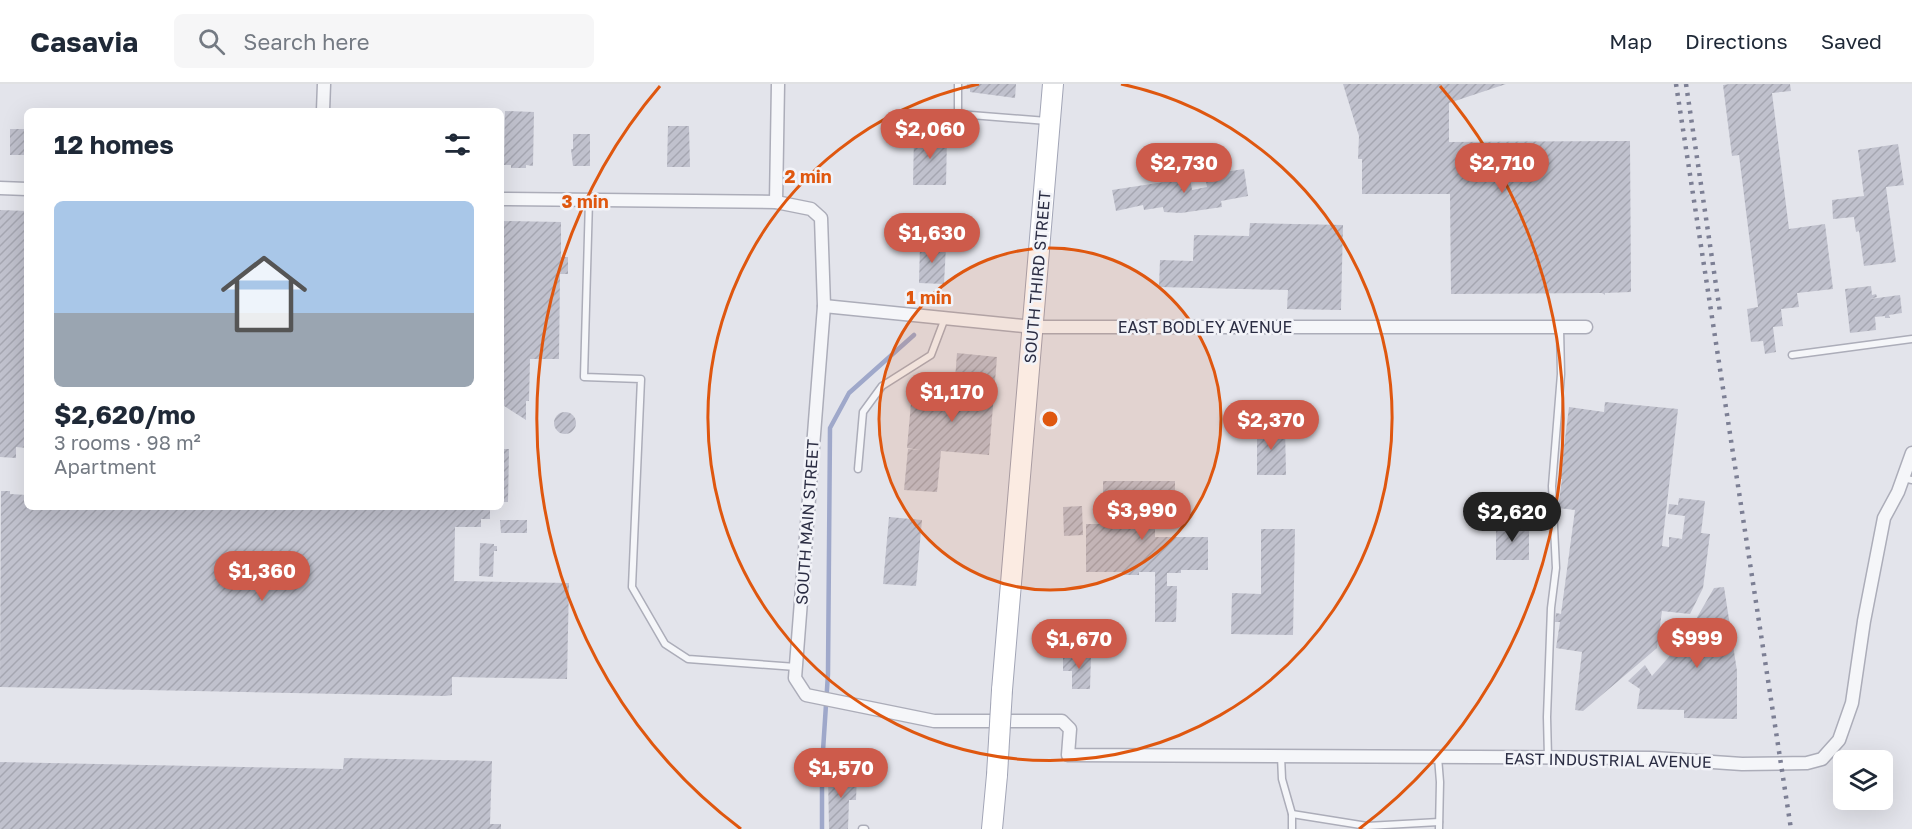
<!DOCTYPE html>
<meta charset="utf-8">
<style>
:root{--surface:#fff;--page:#f6f6f7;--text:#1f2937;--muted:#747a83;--line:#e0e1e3;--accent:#cd5b4b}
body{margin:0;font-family:"Golos Text",sans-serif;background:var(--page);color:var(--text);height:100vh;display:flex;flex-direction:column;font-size:22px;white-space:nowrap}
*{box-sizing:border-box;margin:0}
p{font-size:20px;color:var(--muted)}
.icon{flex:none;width:33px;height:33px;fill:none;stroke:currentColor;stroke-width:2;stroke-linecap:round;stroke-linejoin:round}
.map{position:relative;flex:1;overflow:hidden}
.side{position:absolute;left:24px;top:24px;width:480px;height:402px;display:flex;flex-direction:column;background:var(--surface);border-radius:9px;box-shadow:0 6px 24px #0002}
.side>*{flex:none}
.fabs{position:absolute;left:1833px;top:666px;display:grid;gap:12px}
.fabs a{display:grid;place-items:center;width:60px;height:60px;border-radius:9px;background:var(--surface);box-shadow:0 6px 24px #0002;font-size:30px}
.price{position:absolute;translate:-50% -51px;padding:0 14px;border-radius:21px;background:var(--accent);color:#fff;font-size:20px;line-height:39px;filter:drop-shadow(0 2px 3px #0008)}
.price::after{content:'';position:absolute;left:50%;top:36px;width:18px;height:14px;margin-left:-9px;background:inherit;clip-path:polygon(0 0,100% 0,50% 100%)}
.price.current{background:#222;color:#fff}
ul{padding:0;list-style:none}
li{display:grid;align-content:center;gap:12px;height:318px;padding:0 30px}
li+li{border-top:2px solid var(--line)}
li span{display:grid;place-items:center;height:186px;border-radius:9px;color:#555}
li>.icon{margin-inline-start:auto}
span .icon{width:108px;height:108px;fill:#fffc;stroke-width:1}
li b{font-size:26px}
h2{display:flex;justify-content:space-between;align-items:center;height:72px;padding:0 30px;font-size:26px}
header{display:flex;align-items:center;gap:36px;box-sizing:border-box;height:84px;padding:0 30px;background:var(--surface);border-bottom:2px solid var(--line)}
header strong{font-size:28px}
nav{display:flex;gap:33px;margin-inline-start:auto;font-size:21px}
.search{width:420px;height:54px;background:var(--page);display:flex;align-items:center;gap:15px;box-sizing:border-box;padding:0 21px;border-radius:9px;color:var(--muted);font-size:22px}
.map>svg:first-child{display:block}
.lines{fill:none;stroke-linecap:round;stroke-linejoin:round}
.stream{stroke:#9fa8ca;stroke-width:4.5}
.building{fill:url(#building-hatch)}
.lane-casing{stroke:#acadb9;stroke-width:9}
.street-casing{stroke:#acadb9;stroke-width:15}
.primary-casing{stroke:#a2a5b6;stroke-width:22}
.lane{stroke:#f5f6f9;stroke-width:6}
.street{stroke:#f5f6f9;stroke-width:12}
.primary{stroke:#fff;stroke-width:20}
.rail{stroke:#7c7f94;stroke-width:4.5;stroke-dasharray:3 6;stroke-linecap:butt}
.primary-bridge-casing{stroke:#a2a5b6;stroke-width:22;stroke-linecap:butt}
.primary-bridge{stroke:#fff;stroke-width:20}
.ring{fill:none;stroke:#df570f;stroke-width:3}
.labels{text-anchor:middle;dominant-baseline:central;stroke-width:5;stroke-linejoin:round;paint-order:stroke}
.street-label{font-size:16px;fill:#2b2d43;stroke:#f2f3f8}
.centre{fill:#df570f;stroke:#f2f3f8;stroke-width:3}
.ring-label{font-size:18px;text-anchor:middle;font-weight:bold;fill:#df570f;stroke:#f2f3f8;stroke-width:5;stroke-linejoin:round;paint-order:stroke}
</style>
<header>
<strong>Casavia</strong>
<div class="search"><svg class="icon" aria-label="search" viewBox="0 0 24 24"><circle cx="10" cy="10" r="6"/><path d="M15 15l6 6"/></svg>Search here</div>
<nav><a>Map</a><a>Directions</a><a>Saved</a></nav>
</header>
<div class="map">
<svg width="1912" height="745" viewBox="0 0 1912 745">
<defs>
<pattern id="building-hatch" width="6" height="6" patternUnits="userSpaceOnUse" patternTransform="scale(1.5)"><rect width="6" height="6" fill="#c0c1cd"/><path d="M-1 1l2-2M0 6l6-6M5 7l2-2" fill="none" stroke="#a5a6b1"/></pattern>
</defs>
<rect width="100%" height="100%" fill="#e3e4eb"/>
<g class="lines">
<!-- stream -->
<path class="stream" d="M822 745V682L828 590 830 344 849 309 914 251"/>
</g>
<!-- building -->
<g class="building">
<path d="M967 0H1016L1015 14 970 8V5H966Z"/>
<path d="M1343 0H1506L1449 19V58L1630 57 1631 208 1605 209V211L1602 209 1451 210 1450 110H1362V75H1358L1359 52Z"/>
<path d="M1730 0H1790L1791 7 1772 9 1789 145 1825 140 1833 205 1797 209 1799 223 1781 225 1783 242 1773 243 1776 268 1765 270 1763 257 1751 258 1747 225 1758 223 1739 71 1732 72 1723 1Z"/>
<path d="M505 27 534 28 533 82 526 81V84H511V81H504Z"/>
<path d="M668 42H689L690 83H667Z"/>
<rect x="10" y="45" width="17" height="26"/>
<path d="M573 50H590V82H573L571 65H573Z"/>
<path d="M914 52H947L946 101H913Z"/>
<path d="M1898 60 1904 101 1886 103 1896 178 1864 182 1859 147 1856 148 1854 133 1833 135 1832 116 1864 112 1858 66Z"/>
<path d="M1244 85 1248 112 1221 117 1222 123 1181 129 1164 128 1163 123 1144 126 1143 121 1116 127 1112 106 1190 94 1192 106 1207 103 1205 91Z"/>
<path d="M0 126 27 127V364L16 363V374L0 373Z"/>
<path d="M501 137 561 138V173H568V190H560L559 275H530L529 317H526V336L501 320Z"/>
<path d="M1250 139 1343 141 1341 226 1287 225 1288 206 1159 203 1160 176 1193 177 1194 151 1249 152Z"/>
<path d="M920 161 946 162 944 200 919 199Z"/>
<path d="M1871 202 1872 211 1876 210 1877 213 1870 215 1900 211 1902 229 1889 231 1890 234H1885V232L1875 233 1876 246 1850 249 1845 205Z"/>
<path d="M957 269 997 273 989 371 941 367 937 408 904 406 908 365 921 366 907 364 911 319 953 322Z"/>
<path d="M1605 318 1678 325 1662 462 1669 463V453L1682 455 1685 432 1668 430 1669 420 1678 421 1679 414 1705 417 1701 449 1710 450 1703 504 1690 530 1662 527 1657 564 1583 627 1575 626 1582 568 1556 564 1560 538H1555L1556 529 1561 530 1575 426 1558 424 1562 395H1560L1569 323 1604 328Z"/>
<circle cx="565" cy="339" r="11"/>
<path d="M1268 340H1274V342H1285L1286 391H1257V343L1268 342Z"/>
<path d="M501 365H509L508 418H501Z"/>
<path d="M1103 397H1175V413H1155V453H1208V486H1181V489H1167V502H1177L1176 538H1155V488H1139V491H1122V488H1086V440H1106V414H1103Z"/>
<path d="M1 407H10V410L27 411V423H490V435H481V443H455L454 497 569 499 567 595 452 593V611L445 612 0 603Z"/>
<path d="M1082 422 1083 451 1064 452 1063 423Z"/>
<path d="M889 433 922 436 916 502 883 500Z"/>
<path d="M500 436H527V449H501Z"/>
<path d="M1496 441 1529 442V476H1496Z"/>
<path d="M1261 445H1295L1293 551 1231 550 1232 509 1261 510Z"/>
<path d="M480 459 494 460V462H497V467H494L493 493 479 492Z"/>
<path d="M1724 503 1737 587V635L1684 634V626L1637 625 1640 605 1628 597 1645 581 1652 592 1684 556 1714 504Z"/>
<path d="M1063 571 1091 572 1090 605H1072V587H1063Z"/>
<path d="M344 674 492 677 490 740H501V745H0V678L343 685Z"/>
<path d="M828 689 857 690 856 716H849L848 745H829Z"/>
</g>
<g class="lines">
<!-- lane casing -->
<g class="lane-casing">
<g id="lane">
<path d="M958 0V30L1047 37"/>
<path d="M589 116 584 293 641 295 632 503 665 560 688 575 796 583"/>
<path d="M1792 271 1912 255"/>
<path d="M858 385 863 328 882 302 931 271 945 234"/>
<path d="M1903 394 1912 396"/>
<path d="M1281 672 1282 695 1292 730V745"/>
<path d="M1438 673 1440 698 1439 745"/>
<path d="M1548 674 1547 633 1551 524 1556 484 1552 402 1561 290 1560 244"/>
<path d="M1292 730 1367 742 1439 738"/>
<path d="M862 745H865"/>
</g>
</g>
<!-- street casing -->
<g class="street-casing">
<g id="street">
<path d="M323 27 324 0"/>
<path d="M0 104 27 105"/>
<path d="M501 115 776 118 811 125 821 134 824 222 795 594 806 611 934 637H1062L1070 645 1068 671 1654 674 1742 680 1807 679 1822 675 1839 656 1852 619 1864 537 1884 434 1898 408 1912 369"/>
<path d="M776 118 778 0"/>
<path d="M824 222 1033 243H1586"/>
</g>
</g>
<!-- primary casing -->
<g class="primary-casing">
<g id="primary">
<path d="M1002 606 1053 0"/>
<path d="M992 745 997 691"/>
</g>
</g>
<!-- lane -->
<use href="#lane" class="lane"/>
<!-- street -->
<use href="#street" class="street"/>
<!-- primary -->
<use href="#primary" class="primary"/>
<!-- rail -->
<g class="rail">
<path d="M1676 0 1791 745"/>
<path d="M1686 0 1720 228"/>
</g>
<!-- primary-bridge casing -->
<g class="primary-bridge-casing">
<path id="primary-bridge" d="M997 691 1002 606"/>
</g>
<!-- primary-bridge -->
<use href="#primary-bridge" class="primary-bridge"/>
</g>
<!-- distance rings -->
<circle cx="1050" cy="335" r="171" fill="#df570f" fill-opacity=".12"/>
<g class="ring">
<circle cx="1050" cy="335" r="171"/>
<path d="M1121 0A342 342 0 1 1 979 0"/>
<path d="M741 745A513 513 0 0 1 660 2M1440 2A513 513 0 0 1 1359 745"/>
</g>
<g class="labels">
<!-- street labels -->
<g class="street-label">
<text transform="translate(1037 193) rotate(-85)">SOUTH THIRD STREET</text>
<text x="1205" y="243">EAST BODLEY AVENUE</text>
<text transform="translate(807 438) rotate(-86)">SOUTH MAIN STREET</text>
<text transform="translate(1608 676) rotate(1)">EAST INDUSTRIAL AVENUE</text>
</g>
</g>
<circle cx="1050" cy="335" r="9" class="centre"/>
<g class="ring-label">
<text x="808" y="99">2 min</text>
<text x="585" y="124">3 min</text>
<text x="929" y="220">1 min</text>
</g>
</svg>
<div class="fabs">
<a><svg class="icon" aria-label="layers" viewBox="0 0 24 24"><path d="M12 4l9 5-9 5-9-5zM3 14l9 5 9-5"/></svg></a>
</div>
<b class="price" style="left:930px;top:76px">$2,060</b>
<b class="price" style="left:1184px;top:110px">$2,730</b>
<b class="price" style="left:1502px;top:110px">$2,710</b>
<b class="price" style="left:932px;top:180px">$1,630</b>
<b class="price" style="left:952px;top:339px">$1,170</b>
<b class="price" style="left:1271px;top:367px">$2,370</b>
<b class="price" style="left:1142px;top:457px">$3,990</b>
<b class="price current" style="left:1512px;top:459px">$2,620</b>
<b class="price" style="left:262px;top:518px">$1,360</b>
<b class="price" style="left:1697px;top:585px">$999</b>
<b class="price" style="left:1079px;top:586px">$1,670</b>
<b class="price" style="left:841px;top:715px">$1,570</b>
<section class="side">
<h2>12 homes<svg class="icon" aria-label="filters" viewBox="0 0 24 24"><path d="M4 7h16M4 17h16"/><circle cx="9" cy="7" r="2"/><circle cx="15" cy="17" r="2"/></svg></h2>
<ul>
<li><span style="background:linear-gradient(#a9c7e8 60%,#9aa5b1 0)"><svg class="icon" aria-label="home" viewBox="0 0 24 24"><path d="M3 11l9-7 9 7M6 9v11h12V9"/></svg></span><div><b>$2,620/mo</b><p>3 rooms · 98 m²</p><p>Apartment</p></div></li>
</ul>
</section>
</div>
